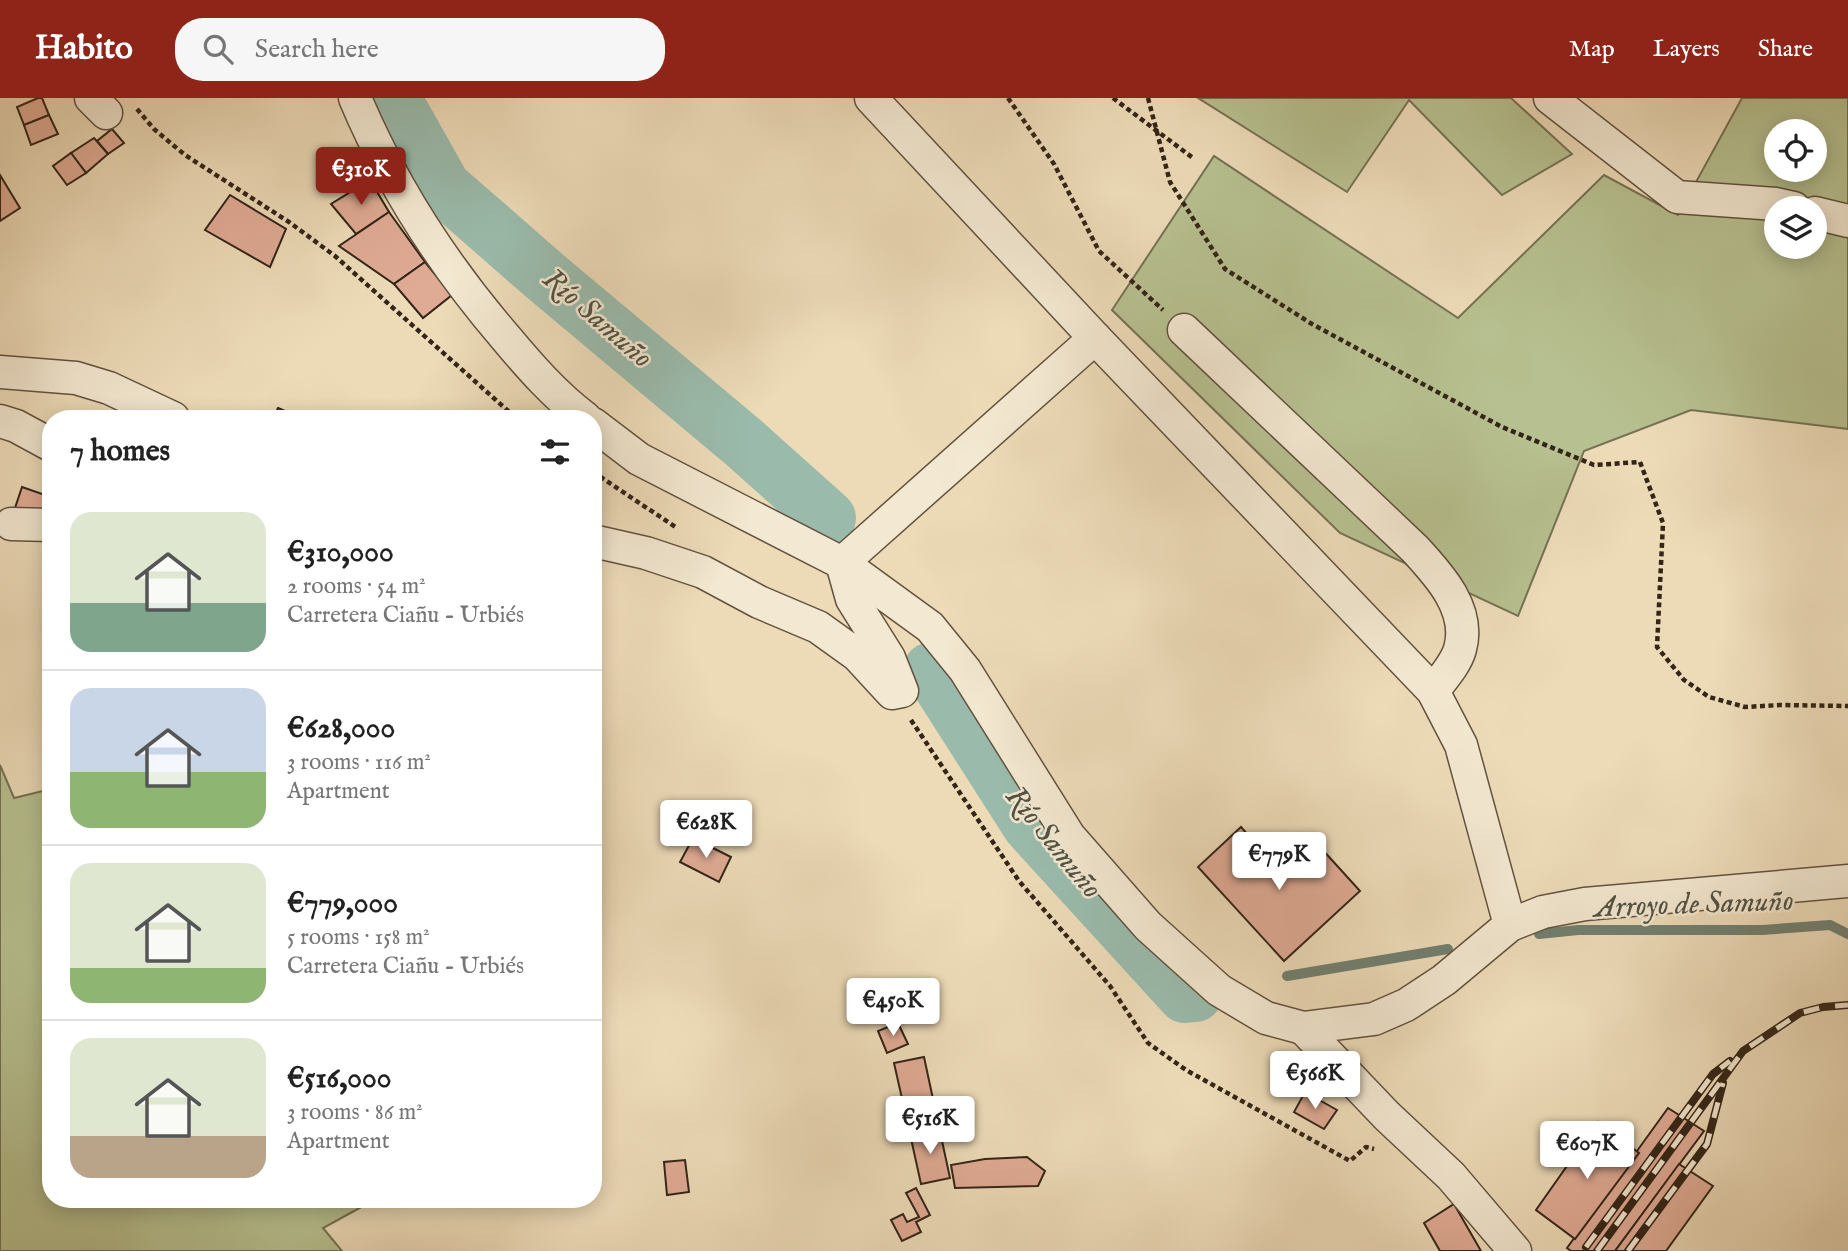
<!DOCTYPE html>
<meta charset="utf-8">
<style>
:root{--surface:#fff;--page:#f6f6f6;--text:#222;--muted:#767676;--line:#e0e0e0;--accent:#8f2418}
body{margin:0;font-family:"IM FELL English",serif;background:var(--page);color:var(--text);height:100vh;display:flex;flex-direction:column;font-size:26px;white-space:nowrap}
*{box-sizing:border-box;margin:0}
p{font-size:23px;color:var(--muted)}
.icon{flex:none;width:38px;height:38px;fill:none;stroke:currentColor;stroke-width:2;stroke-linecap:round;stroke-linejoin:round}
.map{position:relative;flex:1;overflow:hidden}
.details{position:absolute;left:42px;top:312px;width:560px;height:798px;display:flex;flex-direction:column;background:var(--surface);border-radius:28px;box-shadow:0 4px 18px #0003}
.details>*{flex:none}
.tools{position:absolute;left:1764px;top:21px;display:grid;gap:14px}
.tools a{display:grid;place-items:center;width:63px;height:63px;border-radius:50%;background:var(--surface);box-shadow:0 4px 18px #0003;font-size:35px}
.price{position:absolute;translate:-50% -60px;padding:0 16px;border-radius:7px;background:#fff;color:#222;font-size:23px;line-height:46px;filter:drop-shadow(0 2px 4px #0008)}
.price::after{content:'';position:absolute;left:50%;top:42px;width:21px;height:16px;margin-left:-10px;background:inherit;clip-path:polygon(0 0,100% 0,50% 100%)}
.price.current{background:var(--accent);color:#fff}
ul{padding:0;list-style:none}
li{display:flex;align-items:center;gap:21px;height:175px;padding:0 28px}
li+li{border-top:2px solid var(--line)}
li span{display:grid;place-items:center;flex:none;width:196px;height:140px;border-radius:21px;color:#555}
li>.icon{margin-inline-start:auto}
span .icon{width:84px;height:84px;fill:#fffc;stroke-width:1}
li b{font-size:30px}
h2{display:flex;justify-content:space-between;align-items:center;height:84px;padding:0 28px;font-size:30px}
header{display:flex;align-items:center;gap:42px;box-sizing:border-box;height:98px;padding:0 35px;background:var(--accent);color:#fff}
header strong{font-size:33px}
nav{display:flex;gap:38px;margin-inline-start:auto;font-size:24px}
.search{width:490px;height:63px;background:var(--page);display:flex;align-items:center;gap:18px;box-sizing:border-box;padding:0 24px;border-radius:28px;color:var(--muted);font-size:26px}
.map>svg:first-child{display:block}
.green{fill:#b7c090;stroke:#757254;stroke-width:2;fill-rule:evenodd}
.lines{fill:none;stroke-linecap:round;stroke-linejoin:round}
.stream{stroke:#717f70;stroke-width:10}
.river{stroke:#9abbac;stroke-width:56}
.building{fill:#e0ab95;stroke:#332517;stroke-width:2}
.minor-casing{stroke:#62523f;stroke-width:35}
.path{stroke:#332517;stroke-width:4.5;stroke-dasharray:5 3.5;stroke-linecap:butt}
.minor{stroke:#f3e8d1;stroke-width:32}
.rail-casing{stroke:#332517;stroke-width:8}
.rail{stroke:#f3e8d1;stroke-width:5;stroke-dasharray:16;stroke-linecap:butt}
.labels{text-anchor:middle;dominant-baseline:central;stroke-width:5;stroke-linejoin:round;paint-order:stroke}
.water-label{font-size:30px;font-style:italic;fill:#525244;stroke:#f3e8d1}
</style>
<header>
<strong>Habito</strong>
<div class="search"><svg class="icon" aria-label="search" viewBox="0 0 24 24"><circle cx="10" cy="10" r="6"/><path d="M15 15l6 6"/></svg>Search here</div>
<nav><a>Map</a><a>Layers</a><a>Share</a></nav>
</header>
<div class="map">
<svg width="1848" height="1153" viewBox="0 0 1848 1153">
<rect width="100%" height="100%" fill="#eddbb8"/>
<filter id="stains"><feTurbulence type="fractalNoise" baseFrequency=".00286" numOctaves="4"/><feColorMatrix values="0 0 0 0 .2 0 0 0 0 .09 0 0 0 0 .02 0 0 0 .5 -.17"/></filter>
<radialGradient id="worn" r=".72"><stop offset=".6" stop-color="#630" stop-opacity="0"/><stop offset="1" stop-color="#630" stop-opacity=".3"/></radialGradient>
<!-- green -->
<g class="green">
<path d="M1198 0H1511L1572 56 1502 97 1409 2 1347 94Z"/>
<path d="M1742 0H1848V331L1691 312 1584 353 1518 518 1340 435 1112 212 1214 58 1458 220 1604 77 1678 117ZM1776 33H1815V72H1776ZM1776 110H1815V149H1776Z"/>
<path d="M0 667 14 700 51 691V1101H376L323 1130 342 1153H0Z"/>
</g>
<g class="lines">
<!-- stream -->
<g class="stream">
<path d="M1539 836 1578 832H1762L1830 827 1848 836"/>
<path d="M1287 878 1448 851"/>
</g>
<!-- river -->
<g class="river">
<path d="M393 0 443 89 546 179 743 344 828 420"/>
<path d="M931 572 1030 727 1185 897 1195 896"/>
</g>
</g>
<!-- building -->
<g class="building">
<path d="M38 0H42L49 17 24 27 17 9Z"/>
<path d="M49 17 58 36 31 47 24 27Z"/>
<path d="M112 31 124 45 108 56 97 43Z"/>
<path d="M94 40 108 56 86 75 71 55Z"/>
<path d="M71 55 86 75 67 87 53 68Z"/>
<path d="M0 77 20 110 0 123Z"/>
<path d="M370 82 389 114 356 136 331 106Z"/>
<path d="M230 97 286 131 270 169 205 132Z"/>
<path d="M389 114 425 164 394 186 339 148Z"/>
<path d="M425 164 452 197 423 220 394 186Z"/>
<path d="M278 310 301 320H273Z"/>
<path d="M22 389 51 399 43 422 14 413Z"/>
<path d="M1241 729 1286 780 1320 749 1360 793 1284 863 1198 769Z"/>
<path d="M693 740 731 759 719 784 680 764Z"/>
<path d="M898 925 908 946 887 955 878 933Z"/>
<path d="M924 959 939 1029 910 1036 894 965Z"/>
<path d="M1305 994 1337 1012 1324 1031 1294 1014Z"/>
<path d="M1668 1010 1704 1033 1615 1153H1571L1567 1150Z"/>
<path d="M1598 1024 1639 1055 1575 1141 1536 1112Z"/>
<path d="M939 1029 950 1080 921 1086 910 1036Z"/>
<path d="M1027 1059 1045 1073 1038 1088 955 1090 951 1067 985 1061Z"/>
<path d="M685 1062 689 1094 667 1097 664 1064Z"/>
<path d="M1679 1066 1713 1088 1666 1153H1615Z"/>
<path d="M916 1090 930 1117 916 1124 921 1134 902 1143 891 1122 903 1116 907 1124 919 1119 906 1095Z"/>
<path d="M1454 1106 1481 1153H1440L1424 1125Z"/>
</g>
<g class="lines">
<!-- minor casing -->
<g class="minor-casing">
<g id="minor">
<path d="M91 0 106 15"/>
<path d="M355 0C392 88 444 168 506 240 531 270 555 297 585 320"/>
<path d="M871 0 1095 240 1433 593 1461 647 1510 827"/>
<path d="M1550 0 1677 99 1776 106 1794 110"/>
<path d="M1815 115 1848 123"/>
<path d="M1184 232 1415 451C1440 478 1471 512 1460 551 1456 566 1442 581 1433 593"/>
<path d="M0 274 76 280 109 290 173 320"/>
<path d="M0 323 16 328 51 347"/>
<path d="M593 326 639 361 842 465 930 529 965 572 1069 738 1148 828 1219 892 1266 920 1303 930 1374 921 1406 907 1444 882 1510 827 1543 814 1585 806 1848 783"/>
<path d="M11 426 51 427"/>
<path d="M593 443 646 455 703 474 759 504 818 529 857 557 892 595 902 593 889 560 852 501 842 465"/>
<path d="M842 465 1095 240"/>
<path d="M1303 930 1387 1018 1451 1078 1515 1153"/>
</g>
</g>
<!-- path -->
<g class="path">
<path d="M1008 0 1054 66 1099 153 1163 212"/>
<path d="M1113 0 1193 60"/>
<path d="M1148 0 1170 84 1225 171 1312 226 1502 329 1594 367 1640 364 1663 425 1657 549 1684 582 1709 599 1745 609 1780 607 1848 608"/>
<path d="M137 11 154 31 185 57 289 124 335 158 516 320"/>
<path d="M593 374 677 430"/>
<path d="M911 622 1019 783 1110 888 1148 945 1186 972 1350 1063 1366 1049 1374 1051"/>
</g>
<!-- minor -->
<use href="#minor" class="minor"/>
<!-- rail casing -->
<g class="rail-casing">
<g id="rail">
<path d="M1586 1149 1713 976 1730 963"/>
<path d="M1597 1153 1743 953 1800 915 1823 909 1848 907"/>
<path d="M1628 1153 1707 1046 1723 985"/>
</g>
</g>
<!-- rail -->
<use href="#rail" class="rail"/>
</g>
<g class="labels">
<!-- water labels -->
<g class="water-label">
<text transform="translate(597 221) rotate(41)">Río Samuño</text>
<text transform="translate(1053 745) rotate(51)">Río Samuño</text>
<text transform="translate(1694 807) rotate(-2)">Arroyo de Samuño</text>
</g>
</g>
<rect width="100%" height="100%" filter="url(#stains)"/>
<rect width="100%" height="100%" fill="url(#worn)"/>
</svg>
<div class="tools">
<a><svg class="icon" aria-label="locate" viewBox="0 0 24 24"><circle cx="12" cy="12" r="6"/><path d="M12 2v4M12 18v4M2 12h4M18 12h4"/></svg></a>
<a><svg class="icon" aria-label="layers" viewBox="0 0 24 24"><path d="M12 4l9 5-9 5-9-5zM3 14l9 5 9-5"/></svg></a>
</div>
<b class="price current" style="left:361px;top:109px">€310K</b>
<b class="price" style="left:706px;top:762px">€628K</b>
<b class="price" style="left:1279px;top:794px">€779K</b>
<b class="price" style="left:893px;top:940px">€450K</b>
<b class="price" style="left:1315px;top:1013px">€566K</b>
<b class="price" style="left:930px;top:1058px">€516K</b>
<b class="price" style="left:1587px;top:1083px">€607K</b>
<section class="details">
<h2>7 homes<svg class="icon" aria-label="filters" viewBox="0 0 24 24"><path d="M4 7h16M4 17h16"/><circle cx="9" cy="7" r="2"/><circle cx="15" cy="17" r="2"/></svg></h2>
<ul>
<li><span style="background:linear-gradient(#dfe7d0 65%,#7fa58c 0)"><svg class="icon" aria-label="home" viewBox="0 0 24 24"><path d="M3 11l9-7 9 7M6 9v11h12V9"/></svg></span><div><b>€310,000</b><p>2 rooms · 54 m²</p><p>Carretera Ciañu - Urbiés</p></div></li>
<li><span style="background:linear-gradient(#c9d6e8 60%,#8fb573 0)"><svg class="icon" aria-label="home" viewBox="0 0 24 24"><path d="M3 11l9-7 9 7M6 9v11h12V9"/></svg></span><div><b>€628,000</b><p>3 rooms · 116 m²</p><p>Apartment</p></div></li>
<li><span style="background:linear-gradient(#dfe7d0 75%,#8fb573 0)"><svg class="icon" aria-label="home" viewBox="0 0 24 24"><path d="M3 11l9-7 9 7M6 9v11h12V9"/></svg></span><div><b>€779,000</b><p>5 rooms · 158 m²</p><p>Carretera Ciañu - Urbiés</p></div></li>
<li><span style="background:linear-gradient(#dfe7d0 70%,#b9a48a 0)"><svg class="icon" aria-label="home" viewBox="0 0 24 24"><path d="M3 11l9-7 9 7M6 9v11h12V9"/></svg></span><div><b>€516,000</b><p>3 rooms · 86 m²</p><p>Apartment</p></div></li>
</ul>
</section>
</div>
